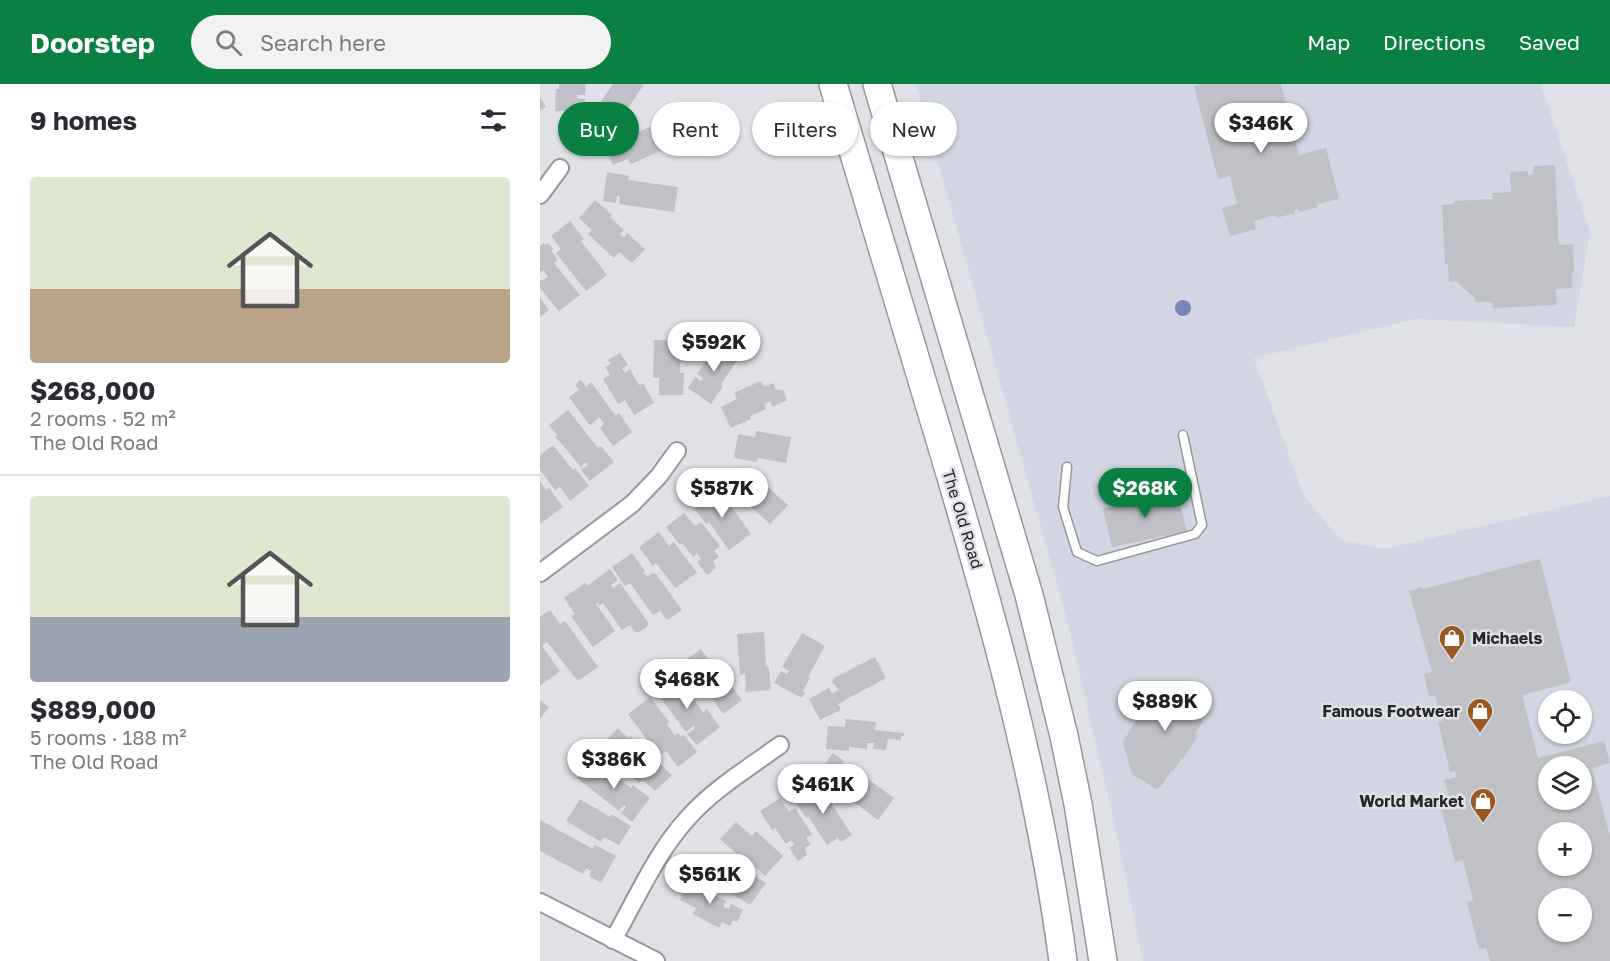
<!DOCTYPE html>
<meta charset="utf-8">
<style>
:root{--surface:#fff;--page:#f2f2f3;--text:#2b2b33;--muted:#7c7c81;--line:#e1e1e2;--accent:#0b8043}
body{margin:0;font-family:"Golos Text",sans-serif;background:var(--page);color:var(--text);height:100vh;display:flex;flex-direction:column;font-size:22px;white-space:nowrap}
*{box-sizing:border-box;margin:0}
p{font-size:20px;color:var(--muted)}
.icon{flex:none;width:33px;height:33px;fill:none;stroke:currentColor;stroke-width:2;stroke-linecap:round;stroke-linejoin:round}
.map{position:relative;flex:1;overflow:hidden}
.drawer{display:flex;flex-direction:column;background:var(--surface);width:540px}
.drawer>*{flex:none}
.hud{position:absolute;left:18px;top:18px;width:570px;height:54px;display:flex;gap:12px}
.controls{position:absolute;left:998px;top:606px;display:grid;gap:12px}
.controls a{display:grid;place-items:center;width:54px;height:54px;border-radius:50%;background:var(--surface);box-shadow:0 2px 4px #0004;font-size:30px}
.price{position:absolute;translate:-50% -51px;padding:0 14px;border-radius:21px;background:#fff;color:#222;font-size:20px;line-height:39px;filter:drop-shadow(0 2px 3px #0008)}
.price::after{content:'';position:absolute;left:50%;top:36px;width:18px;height:14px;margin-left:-9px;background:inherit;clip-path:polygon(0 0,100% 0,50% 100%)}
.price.current{background:var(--accent);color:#fff}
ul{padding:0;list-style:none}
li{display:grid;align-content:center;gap:12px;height:318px;padding:0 30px}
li+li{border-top:2px solid var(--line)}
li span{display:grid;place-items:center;height:186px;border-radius:6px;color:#555}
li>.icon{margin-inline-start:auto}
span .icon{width:108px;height:108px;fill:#fffc;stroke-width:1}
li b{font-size:26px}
h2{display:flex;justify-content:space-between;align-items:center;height:72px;padding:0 30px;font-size:26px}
.chip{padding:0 21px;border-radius:27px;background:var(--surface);box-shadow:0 2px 4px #0004;font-size:21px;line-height:54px}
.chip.current{background:var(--accent);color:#fff}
header{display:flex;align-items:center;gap:36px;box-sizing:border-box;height:84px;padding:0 30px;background:var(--accent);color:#fff}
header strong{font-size:28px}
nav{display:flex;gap:33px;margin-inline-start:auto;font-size:21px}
.search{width:420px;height:54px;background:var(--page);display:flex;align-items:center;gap:15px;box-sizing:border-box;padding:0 21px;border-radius:33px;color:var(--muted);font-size:22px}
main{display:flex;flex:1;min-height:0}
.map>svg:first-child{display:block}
.built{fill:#d1d6e2;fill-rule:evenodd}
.building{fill:#bfc1c7;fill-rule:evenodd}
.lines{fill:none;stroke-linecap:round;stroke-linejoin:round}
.lane-casing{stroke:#96989d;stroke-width:11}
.street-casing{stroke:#96989d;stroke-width:20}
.primary-casing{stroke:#96989d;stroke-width:30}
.lane{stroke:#fff;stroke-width:8}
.street{stroke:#fff;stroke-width:16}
.primary{stroke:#fff;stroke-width:27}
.tree{fill:#7686b8}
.labels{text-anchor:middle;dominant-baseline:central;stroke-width:5;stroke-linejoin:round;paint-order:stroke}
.street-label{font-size:16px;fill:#262729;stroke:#dfe1e6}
.poi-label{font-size:16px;font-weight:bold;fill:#262729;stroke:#dfe1e6;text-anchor:end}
</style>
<header>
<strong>Doorstep</strong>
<div class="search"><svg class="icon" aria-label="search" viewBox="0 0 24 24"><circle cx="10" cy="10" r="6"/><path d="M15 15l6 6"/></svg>Search here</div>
<nav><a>Map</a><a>Directions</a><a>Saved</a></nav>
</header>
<main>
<section class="drawer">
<h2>9 homes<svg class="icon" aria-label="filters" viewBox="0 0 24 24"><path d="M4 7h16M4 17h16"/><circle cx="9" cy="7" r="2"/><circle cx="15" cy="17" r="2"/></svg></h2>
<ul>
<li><span style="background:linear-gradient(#dfe7d0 60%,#b9a48a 0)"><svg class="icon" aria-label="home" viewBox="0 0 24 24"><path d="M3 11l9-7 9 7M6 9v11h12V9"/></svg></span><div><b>$268,000</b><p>2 rooms · 52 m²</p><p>The Old Road</p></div></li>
<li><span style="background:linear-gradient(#dfe7d0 65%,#9aa5b1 0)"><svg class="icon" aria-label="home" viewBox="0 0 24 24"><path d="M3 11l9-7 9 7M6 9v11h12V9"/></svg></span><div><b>$889,000</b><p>5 rooms · 188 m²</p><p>The Old Road</p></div></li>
</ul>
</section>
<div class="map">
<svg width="1070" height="877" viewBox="0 0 1070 877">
<rect width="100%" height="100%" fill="#dfe1e6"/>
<!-- built -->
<path class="built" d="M376 0H1001L1050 147 1034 243 875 235 714 274 763 410 800 456 844 465 1070 412V877H603L574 738 527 536ZM1008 616H1041V650H1008ZM1008 682H1041V716H1008ZM1008 748H1041V782H1008ZM1008 814H1041V848H1008Z"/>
<!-- building -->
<g class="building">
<path d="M19 0H46L45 11H37V14L45 15 44 28 15 27 16 5H19Z"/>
<path d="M73 0H104L87 26 83 28 76 21 71 28 76 31 64 49 45 36 57 17 60 19Z"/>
<path d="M662 0H741L759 71 786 64 799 115 777 120 778 123 759 128 758 125 754 126 755 129 736 134 735 131 714 137 716 145 690 152 682 124 697 120 690 92 678 95 654 2Z"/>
<path d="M0 13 6 23 0 26Z"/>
<path d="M115 41 125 65 91 80 88 75 73 81 63 59 85 49 86 53Z"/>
<path d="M1015 81 1019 161 1033 160 1034 188H1032V204L1016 205 1017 221 953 224 952 218H935V214L916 197 909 198 908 180H905L902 121 914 120V117L953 115 952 109 971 108 970 88 988 87V91L994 90 993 82Z"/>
<path d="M67 88 89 92 88 96 138 103 134 128 79 120 80 112H77L76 119 63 117Z"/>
<path d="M55 116 72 131 70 133 84 146 80 150 84 154 87 149 105 165 92 179 79 168 74 174 48 150 52 146 39 134Z"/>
<path d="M30 137 44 155 41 157 67 191 46 207 16 169 21 165 11 152Z"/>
<path d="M4 159 5 161 8 159 13 165 11 167 18 176 14 179 40 211 19 227 0 204V197L8 193 3 186 0 189V162Z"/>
<path d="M0 214 9 226 0 233Z"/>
<path d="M114 256 141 257 140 289H144L143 311H119V294H113Z"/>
<path d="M178 258 200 272 181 300 183 302 171 320 148 304 155 293 161 297 163 294 157 290Z"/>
<path d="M80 269 88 281 82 284 85 289 90 285 99 301 103 299 114 319 94 331 85 316 78 320 63 295 70 291 65 283 71 280 68 276Z"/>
<path d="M41 296 46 303 51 298 75 331 79 329 92 348 73 362 60 344 64 340 59 333 51 341 48 339 29 313 39 306 35 301Z"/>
<path d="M221 297 224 303 233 299 236 306 239 305 240 307 243 306 247 316 232 323 230 317 224 320 226 325 210 332 211 335 191 344 181 323 197 315 194 309Z"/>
<path d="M28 326 58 364 61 362 74 378 50 397 41 386 48 381 46 378 41 383 15 352 17 351 9 341Z"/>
<path d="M216 347 251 353 246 379 218 374 217 378 194 374 198 350 215 353Z"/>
<path d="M13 361 33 386 35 384 49 402 30 417 20 403 15 406 0 386V371Z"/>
<path d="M197 383 213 398 211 401 217 405 221 400H224L248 421 230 440 200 413 196 416 180 402Z"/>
<path d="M0 397 6 406 9 404 23 423 0 440Z"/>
<path d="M177 405 185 416 179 421 181 423 188 418 211 450 189 466 169 438 166 440 153 422Z"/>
<path d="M636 405 647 447 572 463 563 425Z"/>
<path d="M144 429 155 442 161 438 180 462 174 467 179 473 173 477 176 484 167 491 157 478 161 475 157 469 153 473 142 459 140 461 126 443Z"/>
<path d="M119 448 129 462 134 458 157 489 135 504 116 479 113 482 99 463Z"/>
<path d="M92 469 105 487 103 488 108 493 112 489 116 490 142 526 127 536 120 527 113 531 90 499 85 502 72 483Z"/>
<path d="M1000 475 1031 598 982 611 998 674 1064 657 1070 679 1052 684 1070 752V877H950L946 864 939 865 927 818 933 816 923 776 915 778 899 716 909 713 904 696 917 693 915 687 910 688 898 638 902 637 895 611 889 613 884 590 892 588 869 507 882 503V505ZM1008 682H1041V716H1008ZM1008 748H1041V782H1008ZM1008 814H1041V848H1008Z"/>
<path d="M70 485 78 496 71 501 73 504 80 499 108 538 107 543 99 548H95L90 541 82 546 63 519 59 522 58 519 56 520 75 547 53 563 31 532 35 530 24 514 45 499 47 502Z"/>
<path d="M10 526 20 540 25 537 58 583 38 597 7 558 2 562 20 587 0 602V533Z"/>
<path d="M224 548 226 583H229L231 606 206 608 205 590 200 591 197 550Z"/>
<path d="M262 549 285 562 268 593 270 594 263 607 265 608 262 613H260L234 599 241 587 247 590 249 587 242 583Z"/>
<path d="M161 565 186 601 189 598 202 616 183 630 170 611 175 608 170 601 168 606 163 609 159 608 140 580Z"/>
<path d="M335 573 346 594 298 620 301 626 280 636 269 615 289 604 292 609 299 606 292 598 294 594Z"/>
<path d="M124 588 133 593 135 591 163 628 167 625 180 643 157 661 147 650 155 644 153 642 146 648 117 609 129 601 120 594Z"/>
<path d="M647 599 671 614 669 617 671 618 660 635 663 637 655 650 658 652 643 675 642 674 633 688 632 686 620 704 618 703 616 705 592 690 583 658 613 607Z"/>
<path d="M110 613 129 638 127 640 135 652 138 649 141 653 144 651 157 668 138 683 126 667 119 672 88 630Z"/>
<path d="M0 616 9 623 0 635Z"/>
<path d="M306 635 336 638 335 646 364 649V652H361V656L348 655 346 666 333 665 334 659H327V665L309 663V667L286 665 288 642 305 643Z"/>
<path d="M78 644 88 654 90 652 132 691 115 707 103 696 99 699 62 661Z"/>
<path d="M293 669 304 677 300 683 305 686 309 681 354 714 338 736 295 704 292 707 275 694Z"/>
<path d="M55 676 91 704 93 701 110 714 92 738 81 729 86 723 84 721 79 727 37 694 47 681 50 683Z"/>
<path d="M277 699 285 711 278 715 280 718 287 713 312 751 301 758 298 754 287 761 268 732 266 734 254 715Z"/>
<path d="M240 714 249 728 255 724 272 750 266 754 271 760 265 764 267 771 258 777 249 764 254 761 251 756 246 760 235 744 232 746 220 727Z"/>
<path d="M40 715 70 733 71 730 91 742 79 761 64 753 61 758 26 737Z"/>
<path d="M0 736 53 765 55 761 76 772 61 799 49 792 51 787 46 784 43 790 0 767Z"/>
<path d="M196 738 212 752 216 747 243 772 225 792 200 769 198 771 180 755Z"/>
<path d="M168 769 187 782 184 786 190 790 194 781H197L226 799 210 821 175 799 173 802 154 790Z"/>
<path d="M151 795 172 806 170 809 186 817 183 823 189 825 191 820 203 826 197 838 193 836 190 842 182 838 179 844 153 830 156 824 140 816Z"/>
</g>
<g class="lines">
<!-- lane casing -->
<g class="lane-casing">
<path id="lane" d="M527 383 523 423 537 468 557 477 655 450 662 441 643 351"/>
</g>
<!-- street casing -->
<g class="street-casing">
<g id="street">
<path d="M0 111 20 84"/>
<path d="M0 489 92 420 119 392 137 367"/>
<path d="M0 818 116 877"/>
<path d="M73 856C96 816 116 769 147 735 173 705 209 684 240 661"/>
</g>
</g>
<!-- primary casing -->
<g class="primary-casing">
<g id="primary">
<path d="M293 0C325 108 357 216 390 323 445 505 498 688 523 877"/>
<path d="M337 0 489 511 524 652 538 720 563 877"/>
</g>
</g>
<!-- lane -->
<use href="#lane" class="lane"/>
<!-- street -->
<use href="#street" class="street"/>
<!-- primary -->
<use href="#primary" class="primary"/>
</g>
<!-- trees -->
<circle class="tree" cx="643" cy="224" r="8"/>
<!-- icons -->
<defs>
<g id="shop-pin" transform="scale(1.35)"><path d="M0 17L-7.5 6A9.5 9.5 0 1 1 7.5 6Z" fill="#995824" stroke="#dfe1e6"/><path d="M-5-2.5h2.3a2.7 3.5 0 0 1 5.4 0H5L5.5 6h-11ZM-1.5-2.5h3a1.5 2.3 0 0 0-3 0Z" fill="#fff"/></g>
</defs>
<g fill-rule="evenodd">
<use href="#shop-pin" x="912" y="554"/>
<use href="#shop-pin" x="940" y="627"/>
<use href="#shop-pin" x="943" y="717"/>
</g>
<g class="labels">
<!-- street labels -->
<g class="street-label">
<text transform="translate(423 435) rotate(73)">The Old Road</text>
</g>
<!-- poi labels -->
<g class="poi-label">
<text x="932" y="554" text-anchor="start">Michaels</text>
<text x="920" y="627">Famous Footwear</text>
<text x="924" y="717">World Market</text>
</g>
</g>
</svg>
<div class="controls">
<a><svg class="icon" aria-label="locate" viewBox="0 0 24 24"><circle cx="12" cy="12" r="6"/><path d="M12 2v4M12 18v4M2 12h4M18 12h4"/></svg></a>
<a><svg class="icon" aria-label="layers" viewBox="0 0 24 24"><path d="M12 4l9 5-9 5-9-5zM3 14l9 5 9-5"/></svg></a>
<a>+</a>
<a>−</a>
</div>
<b class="price" style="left:721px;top:70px">$346K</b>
<b class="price" style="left:174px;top:289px">$592K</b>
<b class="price" style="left:182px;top:435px">$587K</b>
<b class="price current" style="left:605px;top:435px">$268K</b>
<b class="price" style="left:147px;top:626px">$468K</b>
<b class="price" style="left:625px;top:648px">$889K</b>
<b class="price" style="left:74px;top:706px">$386K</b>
<b class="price" style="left:283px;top:731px">$461K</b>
<b class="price" style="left:170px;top:821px">$561K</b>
<div class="hud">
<a class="chip current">Buy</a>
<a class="chip">Rent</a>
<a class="chip">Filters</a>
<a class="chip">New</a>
</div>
</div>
</main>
